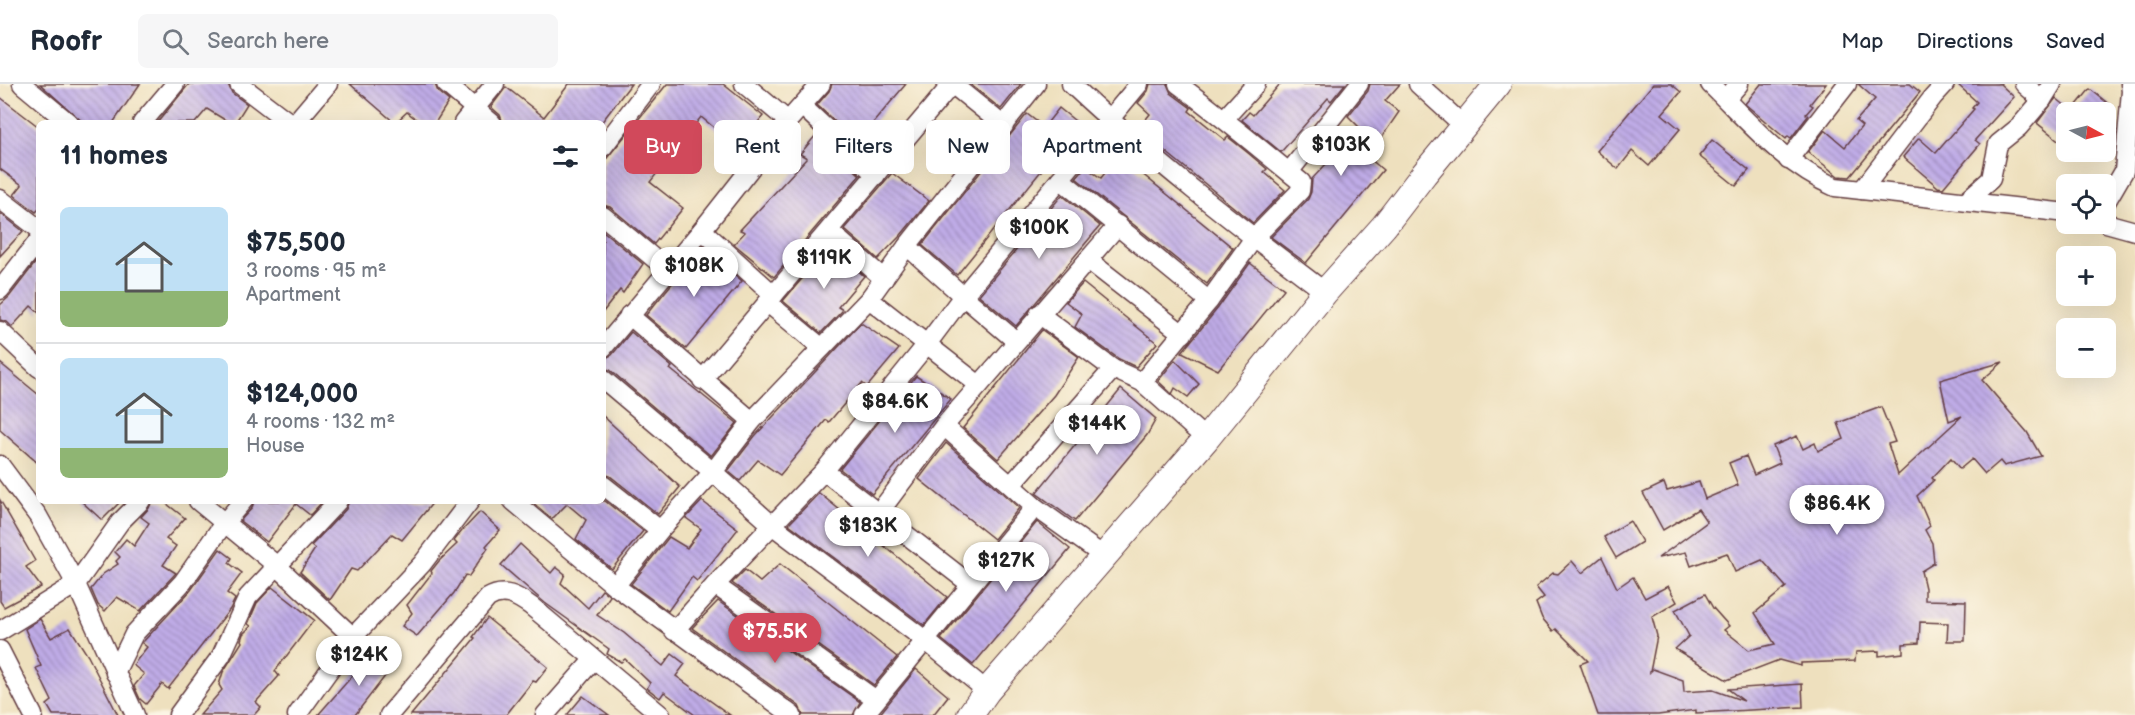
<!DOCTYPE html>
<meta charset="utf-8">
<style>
:root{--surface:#fff;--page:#f6f6f7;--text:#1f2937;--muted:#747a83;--line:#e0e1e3;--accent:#d1495b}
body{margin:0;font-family:"Balsamiq Sans",sans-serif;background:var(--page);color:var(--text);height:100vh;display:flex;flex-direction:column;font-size:22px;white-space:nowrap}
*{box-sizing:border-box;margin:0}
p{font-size:20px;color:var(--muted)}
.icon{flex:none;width:33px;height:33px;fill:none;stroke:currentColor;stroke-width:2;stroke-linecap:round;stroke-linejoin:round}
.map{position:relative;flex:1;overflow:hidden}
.side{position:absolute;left:36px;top:36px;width:570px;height:384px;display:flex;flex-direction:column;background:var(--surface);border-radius:9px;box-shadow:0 6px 24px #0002}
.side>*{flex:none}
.guide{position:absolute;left:624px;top:36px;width:570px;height:54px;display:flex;gap:12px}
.needle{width:39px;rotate:97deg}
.controls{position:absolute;left:2056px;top:18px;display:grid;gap:12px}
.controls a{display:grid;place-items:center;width:60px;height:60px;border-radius:9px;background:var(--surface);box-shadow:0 6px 24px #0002;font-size:30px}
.price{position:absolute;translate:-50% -51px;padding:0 14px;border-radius:21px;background:#fff;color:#222;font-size:20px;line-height:39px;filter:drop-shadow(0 2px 3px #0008)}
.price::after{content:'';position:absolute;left:50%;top:36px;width:18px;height:14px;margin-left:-9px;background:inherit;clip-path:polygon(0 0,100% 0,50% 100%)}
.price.active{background:var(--accent);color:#fff}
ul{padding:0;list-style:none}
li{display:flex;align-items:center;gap:18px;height:150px;padding:0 24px}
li+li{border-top:2px solid var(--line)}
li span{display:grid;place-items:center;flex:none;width:168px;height:120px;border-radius:9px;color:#555}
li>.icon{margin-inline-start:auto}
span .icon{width:72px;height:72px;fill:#fffc;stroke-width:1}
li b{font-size:26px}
h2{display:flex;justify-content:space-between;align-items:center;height:72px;padding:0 24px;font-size:26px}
.chip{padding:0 21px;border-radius:9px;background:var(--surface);box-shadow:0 6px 24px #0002;font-size:21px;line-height:54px}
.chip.active{background:var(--accent);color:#fff}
header{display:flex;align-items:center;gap:36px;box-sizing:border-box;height:84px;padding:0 30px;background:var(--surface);border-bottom:2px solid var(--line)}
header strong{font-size:28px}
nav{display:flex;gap:33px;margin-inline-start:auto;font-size:21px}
.search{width:420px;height:54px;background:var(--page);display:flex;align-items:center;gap:15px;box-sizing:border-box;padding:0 21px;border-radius:9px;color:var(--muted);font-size:22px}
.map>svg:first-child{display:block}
.building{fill:url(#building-back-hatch)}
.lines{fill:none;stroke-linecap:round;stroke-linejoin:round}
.street-casing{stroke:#633c41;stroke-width:21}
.secondary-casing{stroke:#633c41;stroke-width:28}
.street{stroke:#fff;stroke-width:18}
.secondary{stroke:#fff;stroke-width:26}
</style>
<header>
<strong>Roofr</strong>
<div class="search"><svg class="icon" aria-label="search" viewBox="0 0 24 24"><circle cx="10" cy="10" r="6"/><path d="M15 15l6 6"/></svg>Search here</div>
<nav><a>Map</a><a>Directions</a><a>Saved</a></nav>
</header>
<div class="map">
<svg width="2135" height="631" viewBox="0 0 2135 631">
<defs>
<pattern id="building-back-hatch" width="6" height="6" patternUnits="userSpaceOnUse" patternTransform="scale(1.5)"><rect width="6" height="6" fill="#bface7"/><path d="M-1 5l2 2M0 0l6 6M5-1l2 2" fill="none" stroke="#9d8bbb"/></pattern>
</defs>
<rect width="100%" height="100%" fill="#fcf5e5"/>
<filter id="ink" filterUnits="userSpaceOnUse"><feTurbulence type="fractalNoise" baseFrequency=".0167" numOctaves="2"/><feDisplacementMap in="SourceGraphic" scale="12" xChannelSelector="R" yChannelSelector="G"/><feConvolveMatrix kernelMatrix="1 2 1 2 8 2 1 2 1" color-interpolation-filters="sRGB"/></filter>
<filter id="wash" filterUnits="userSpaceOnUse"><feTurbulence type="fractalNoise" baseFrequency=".008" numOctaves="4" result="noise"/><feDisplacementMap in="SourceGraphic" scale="24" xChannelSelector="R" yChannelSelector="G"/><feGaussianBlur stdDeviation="1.35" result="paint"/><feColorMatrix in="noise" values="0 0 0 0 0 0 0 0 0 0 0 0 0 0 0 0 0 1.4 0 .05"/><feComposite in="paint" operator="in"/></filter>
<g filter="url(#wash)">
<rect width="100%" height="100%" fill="#eee0be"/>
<g id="blocks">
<!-- building -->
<g class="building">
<path d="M40 0H140L113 39H84Z"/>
<path d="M189 0H228L232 9 247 20 235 39H230L207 25 195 39H157Z"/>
<path d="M350 0H435L438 8 449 17 435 39H421L407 28 395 39Z"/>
<path d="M569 0H631L601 39H503L500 31 491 23 506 3 544 33Z"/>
<path d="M667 0H723L763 32 738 63 701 33 650 98 683 124 654 160 610 123 603 121V79Z"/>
<path d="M832 0H906L857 58 817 21 829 7Z"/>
<path d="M970 0H1021L1001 25Z"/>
<path d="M1150 0H1167L1171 9 1191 24 1189 27 1225 56 1228 53 1248 69 1267 85 1264 88 1285 106 1253 139 1138 45 1150 30 1138 19 1148 7Z"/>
<path d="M1280 0H1345L1331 17 1328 14 1281 68 1242 36 1249 28 1253 31Z"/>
<path d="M1370 0H1400L1385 17 1399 28 1368 73 1383 86 1306 179 1271 153 1308 115 1311 108 1312 95 1360 44 1348 32 1368 7Z"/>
<path d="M1653 0H1671L1681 8 1662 30 1680 45 1649 82 1632 67 1618 85 1597 67Z"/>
<path d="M1761 0H1826L1810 20 1813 22 1806 30 1808 32 1791 54 1788 52 1786 55 1745 20Z"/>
<path d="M1858 0H1910L1920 8 1850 93 1838 92 1808 68 1825 46 1845 63 1862 42 1856 37 1875 15Z"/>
<path d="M1957 0H2000L2014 13 1975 56 1980 60 1943 104 1938 103 1903 73 1919 54 1936 69 1974 25 1972 24 1977 18Z"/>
<path d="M2090 5 2110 21 2104 28H2071Z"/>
<path d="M0 13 39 43V125L36 128 14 111 22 101 0 85Z"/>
<path d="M2056 14 2067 23V63L2037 39Z"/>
<path d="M1059 24 1079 40 957 191 922 161 1027 30 1044 43Z"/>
<path d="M816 51 860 91 774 193 734 160 745 148 740 146 807 74 800 70Z"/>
<path d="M1712 56 1749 86 1736 102 1699 72Z"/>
<path d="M1119 71 1233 164 1207 200 1076 94 1085 83 1101 94Z"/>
<path d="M892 89 929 117 901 151 878 175 844 145Z"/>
<path d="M1062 111 1100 142 1016 242 979 211Z"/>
<path d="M0 129 23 147 0 172Z"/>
<path d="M603 147 643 180 623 209 620 206 603 228Z"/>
<path d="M703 162 742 197 686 265 646 231Z"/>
<path d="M830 162 864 192 838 223 843 226 821 249 783 217Z"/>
<path d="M39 174V229L31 222 12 243 7 238 0 236V221L9 213Z"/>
<path d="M1250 179 1284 205 1218 286 1182 268 1218 224Z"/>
<path d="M1083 199 1157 259 1136 283 1119 275 1075 243 1082 230 1066 218Z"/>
<path d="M861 239 899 265 867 303 862 299 829 338 826 336 780 391 758 376 740 397 728 387 755 352Z"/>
<path d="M1042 246 1079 273 1054 311 998 375 963 344Z"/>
<path d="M631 248 672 283 670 285 737 339 711 372 610 286 603 284V275L612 271Z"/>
<path d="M1175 276 1199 300 1188 313 1175 304 1172 310 1158 297Z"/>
<path d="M2003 278 1982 296 2027 348 2041 372 2004 382 2000 377 1985 390 1972 375 1960 385 1951 374 1932 394 1934 396 1917 412 1930 442 1925 446 1932 459 1934 479 1921 487 1925 504V516L1966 517 1965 557H1947L1948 539 1920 538 1919 559 1903 560V569L1879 572V567L1856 568 1855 577 1801 579V582L1779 576 1727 596 1675 565 1689 552 1675 526 1705 510 1713 524 1729 542 1724 546 1749 566 1775 560 1755 529 1786 503 1762 476 1735 488 1727 469 1691 482 1686 468 1658 474 1707 438 1698 425 1663 446 1643 409 1664 399 1667 407 1699 398 1705 415 1738 401 1729 379 1746 372 1754 391 1780 379 1773 362 1797 352 1803 365 1815 359 1818 367 1844 355 1838 339 1881 323 1895 358 1888 360 1898 391 1962 332 1949 337 1940 296Z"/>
<path d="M0 279 39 311V380L0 346Z"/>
<path d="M916 292 951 315 872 410 840 385Z"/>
<path d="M1121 305 1156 335 1147 351 1075 437 1036 409Z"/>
<path d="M603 332 680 403 658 430 610 392 603 390Z"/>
<path d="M946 359 1019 424 994 455 919 395Z"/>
<path d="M819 409 947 513 924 541 789 440Z"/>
<path d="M0 416 35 477 26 483 41 503 4 523 0 517Z"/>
<path d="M81 417H121L102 436Z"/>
<path d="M152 417H163L185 434 166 455 176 462 163 481 176 489 140 527 117 513 105 527 98 521 91 505 103 490 118 480 116 477 120 473 115 468 126 455 134 462 149 439 141 433 149 424Z"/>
<path d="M254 417H323L310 431 296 420 267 458 240 437 252 424Z"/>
<path d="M349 417H434L402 456 392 450 357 487 351 485 330 516 300 488 315 465 311 462 346 425Z"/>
<path d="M531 417H605L643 447 612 485 576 455 586 436 567 420 552 435Z"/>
<path d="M702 417 738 445 697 497 692 493 668 527 631 500 669 453 687 464 701 445 686 434Z"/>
<path d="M480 428 500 446 486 462 488 464 469 492 465 491 454 509 417 552 402 542 412 529 407 521 432 489 431 487 439 477 457 460 454 457 462 447Z"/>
<path d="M1630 437 1642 458 1616 474 1604 453Z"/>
<path d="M1037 438 1070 465 973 581 941 555Z"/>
<path d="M520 460 551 489 556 483 565 490 561 499 588 524 602 506 610 512 597 531 624 549 663 582 672 570 685 580 676 592 730 631H695L664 608 660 614 647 604 650 599 625 575 621 578 607 570 609 565 545 519 501 481Z"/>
<path d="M220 465 232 474 229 479 242 489 227 509 235 515 230 525 168 605 162 600 146 620 140 615 134 602 144 590 133 581 147 563 142 559 191 506Z"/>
<path d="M1602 473 1617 504 1633 493 1645 514 1668 502 1677 518 1652 533 1657 552 1650 588 1653 585 1683 596 1684 608 1713 606 1744 617 1728 605 1802 600 1803 623 1696 629V626L1658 631H1598L1580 580 1588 577 1556 545 1553 547 1542 534 1536 519 1544 513 1536 503 1553 489 1558 490 1572 477 1582 489Z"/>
<path d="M780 480 897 573 874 601 732 499 745 486 760 498Z"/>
<path d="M272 503 314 536 275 587 279 592 256 618 261 623 254 631H200L222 606 219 601 223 588 242 558 241 556 243 550 251 542 248 540 257 519Z"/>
<path d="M718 517 860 618 853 631H803L799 622 692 544Z"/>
<path d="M487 534 548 583 536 598 533 597 506 631H411L475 554 473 553Z"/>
<path d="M40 535 51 554 70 544 88 572 118 631H53L47 621 52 617 36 584 41 582 25 545Z"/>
<path d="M374 567 393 582 355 631H318Z"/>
<path d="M916 585 948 612 933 631H879Z"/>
<path d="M583 612 609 631H567Z"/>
</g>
</g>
</g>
<g filter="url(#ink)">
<use href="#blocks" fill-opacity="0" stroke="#633c41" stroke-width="1.5"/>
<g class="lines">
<!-- street casing -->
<g class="street-casing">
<g id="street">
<path d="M22 0 69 39"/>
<path d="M239 0 290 39"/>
<path d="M446 0 492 39"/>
<path d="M744 0 788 37"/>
<path d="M952 0 1004 42"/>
<path d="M1071 0C1151 75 1238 142 1325 208"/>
<path d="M1418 0 1464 42"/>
<path d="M1710 0C1750 39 1783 80 1835 103L2067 129"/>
<path d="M2024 0 2042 16"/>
<path d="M1726 15 1739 0"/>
<path d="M802 22 876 91"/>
<path d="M1225 34 1256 0"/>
<path d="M142 39 175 0"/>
<path d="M295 39 328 0"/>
<path d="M463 39 495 0"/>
<path d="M603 63 651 0"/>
<path d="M1788 76 1847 0"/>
<path d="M1289 88 1359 0"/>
<path d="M1060 95 1209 217"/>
<path d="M1862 106 1933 13 1945 0"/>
<path d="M0 115 39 145"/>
<path d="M1966 117 1991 95 1998 60 2019 43 2042 16 2052 0"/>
<path d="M2106 118 2124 87 2131 7 2130 0"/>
<path d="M603 132 668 186"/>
<path d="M2106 139 2135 147"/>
<path d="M702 146 774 211"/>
<path d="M829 147 884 195"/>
<path d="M907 162 963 212 1016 257"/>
<path d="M1088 176 1183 250"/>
<path d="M0 206 39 156"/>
<path d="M869 215 979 301"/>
<path d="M768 219 822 264"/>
<path d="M1039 230 1113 285 1142 298 1206 355"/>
<path d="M629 231 752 337"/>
<path d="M0 247 39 284"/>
<path d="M603 264 702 146 788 37 821 0"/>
<path d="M603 295 713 388 772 441 925 556 987 607"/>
<path d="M702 296 952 0"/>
<path d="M1142 298 1209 217 1254 154 1300 107 1301 98C1260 65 1220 31 1178 0"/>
<path d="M944 342 1035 423 1105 473"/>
<path d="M0 381 38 432 76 500 135 631"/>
<path d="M824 387 970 500"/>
<path d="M603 401 660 446"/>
<path d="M1011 401 1113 285"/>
<path d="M198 417 276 481 353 553"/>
<path d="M513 417 615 502 792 631"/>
<path d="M878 430 944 342 1118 141"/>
<path d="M715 501 876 616"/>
<path d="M615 502 660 446 713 388 752 337 869 215 907 162 1036 0"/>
<path d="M0 547 76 500 120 438 141 417"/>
<path d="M674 547 715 501 824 387 927 260 963 212 1139 0"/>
<path d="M0 566 33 631"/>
<path d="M115 589 134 550 183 498 224 439 243 417"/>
<path d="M178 631 221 572 248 513 338 417"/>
<path d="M297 631 353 553 422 480 470 417"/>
<path d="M389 631 488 514C504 504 517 512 531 522L661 631"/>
<path d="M545 631 594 575"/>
<path d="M864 631 1035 423"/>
</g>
</g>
<!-- secondary casing -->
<g class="secondary-casing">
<path id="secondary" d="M970 631 987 607 1206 355 1325 208 1384 142 1424 90 1498 0"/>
</g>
<!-- street -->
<use href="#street" class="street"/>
<!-- secondary -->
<use href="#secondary" class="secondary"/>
</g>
</g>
</svg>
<div class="controls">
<a><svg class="needle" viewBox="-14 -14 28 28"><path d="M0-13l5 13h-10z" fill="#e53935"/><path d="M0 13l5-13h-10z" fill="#747a83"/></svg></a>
<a><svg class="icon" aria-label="locate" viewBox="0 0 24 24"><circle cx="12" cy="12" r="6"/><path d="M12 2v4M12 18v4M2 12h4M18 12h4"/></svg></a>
<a>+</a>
<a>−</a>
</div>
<b class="price" style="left:1341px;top:93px">$103K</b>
<b class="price" style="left:1039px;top:176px">$100K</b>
<b class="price" style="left:824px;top:206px">$119K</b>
<b class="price" style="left:694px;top:214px">$108K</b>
<b class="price" style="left:895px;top:350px">$84.6K</b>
<b class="price" style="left:1097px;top:372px">$144K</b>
<b class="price" style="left:1837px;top:452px">$86.4K</b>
<b class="price" style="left:868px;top:474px">$183K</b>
<b class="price" style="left:1006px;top:509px">$127K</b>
<b class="price active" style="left:775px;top:580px">$75.5K</b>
<b class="price" style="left:359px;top:603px">$124K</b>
<div class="guide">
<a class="chip active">Buy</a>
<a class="chip">Rent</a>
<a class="chip">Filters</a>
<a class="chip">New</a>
<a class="chip">Apartment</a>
</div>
<section class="side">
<h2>11 homes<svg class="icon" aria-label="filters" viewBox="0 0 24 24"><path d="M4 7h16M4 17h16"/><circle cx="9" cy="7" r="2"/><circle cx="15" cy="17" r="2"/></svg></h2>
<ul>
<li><span style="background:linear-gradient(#bfe0f5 70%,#8fb573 0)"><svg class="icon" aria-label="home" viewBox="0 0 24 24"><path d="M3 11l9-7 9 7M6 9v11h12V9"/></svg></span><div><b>$75,500</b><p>3 rooms · 95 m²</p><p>Apartment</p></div></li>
<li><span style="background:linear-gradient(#bfe0f5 75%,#8fb573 0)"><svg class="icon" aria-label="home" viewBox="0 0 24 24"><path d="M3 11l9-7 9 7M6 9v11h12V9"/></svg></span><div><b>$124,000</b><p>4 rooms · 132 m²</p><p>House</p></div></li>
</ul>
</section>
</div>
